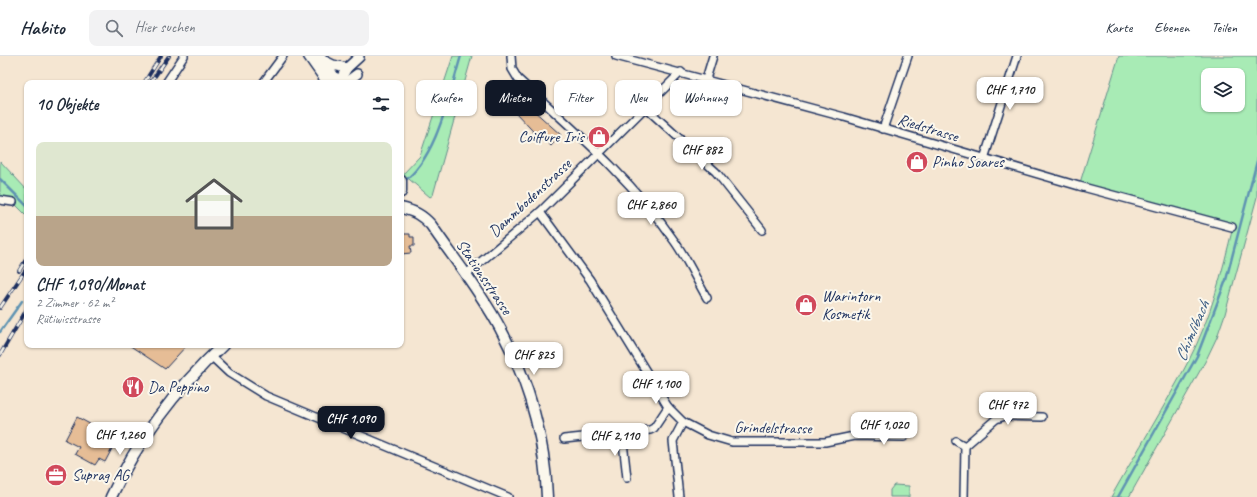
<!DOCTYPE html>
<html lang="de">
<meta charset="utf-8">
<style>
:root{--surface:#fff;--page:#f2f2f3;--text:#1f2937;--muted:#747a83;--line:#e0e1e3;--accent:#111827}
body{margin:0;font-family:Caveat,sans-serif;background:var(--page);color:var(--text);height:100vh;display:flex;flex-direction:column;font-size:15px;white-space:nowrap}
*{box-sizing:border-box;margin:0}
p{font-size:13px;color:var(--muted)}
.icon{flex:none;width:22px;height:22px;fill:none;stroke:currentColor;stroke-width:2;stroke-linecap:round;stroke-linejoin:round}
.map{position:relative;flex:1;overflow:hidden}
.side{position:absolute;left:24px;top:24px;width:380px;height:268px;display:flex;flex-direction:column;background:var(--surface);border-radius:8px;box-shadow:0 1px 3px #0004}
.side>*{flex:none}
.hud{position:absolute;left:416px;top:24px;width:380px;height:36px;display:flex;gap:8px}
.controls{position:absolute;left:1201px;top:12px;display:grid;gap:8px}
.controls a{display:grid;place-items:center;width:44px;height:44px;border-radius:8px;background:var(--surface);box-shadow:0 1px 3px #0004;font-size:20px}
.price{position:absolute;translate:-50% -34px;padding:0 9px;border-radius:8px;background:#fff;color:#222;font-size:13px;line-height:26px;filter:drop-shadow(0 1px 2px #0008)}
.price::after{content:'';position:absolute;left:50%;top:24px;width:12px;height:9px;margin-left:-6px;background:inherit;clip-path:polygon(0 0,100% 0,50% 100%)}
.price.current{background:var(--accent);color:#fff}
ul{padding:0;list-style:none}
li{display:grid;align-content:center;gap:8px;height:212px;padding:0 12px}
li+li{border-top:1px solid var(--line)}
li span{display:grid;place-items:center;height:124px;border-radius:8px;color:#555}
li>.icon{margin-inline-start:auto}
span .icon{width:72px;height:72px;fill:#fffc;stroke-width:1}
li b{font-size:17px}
h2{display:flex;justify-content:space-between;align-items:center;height:48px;padding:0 12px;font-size:17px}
.tag{padding:0 14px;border-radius:8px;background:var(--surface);box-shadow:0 1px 3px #0004;font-size:14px;line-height:36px}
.tag.current{background:var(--accent);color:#fff}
header{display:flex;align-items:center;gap:24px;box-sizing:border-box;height:56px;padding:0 20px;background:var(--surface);border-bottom:1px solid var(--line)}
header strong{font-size:19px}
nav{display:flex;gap:22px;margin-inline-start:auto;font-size:14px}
.search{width:280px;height:36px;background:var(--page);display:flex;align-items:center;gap:10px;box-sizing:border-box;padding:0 14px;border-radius:8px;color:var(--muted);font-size:15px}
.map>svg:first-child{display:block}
.green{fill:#a8ebb5;stroke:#628d8a;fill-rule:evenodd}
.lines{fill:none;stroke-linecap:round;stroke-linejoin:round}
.stream{stroke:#5e93b2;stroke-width:2.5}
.building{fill:#e6bd96;stroke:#1b2f5e}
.minor-casing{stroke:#1b2f5e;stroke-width:10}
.tertiary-casing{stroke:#1b2f5e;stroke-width:12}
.secondary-casing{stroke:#1b2f5e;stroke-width:13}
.minor{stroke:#fbf7ec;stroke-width:7}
.tertiary{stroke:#fbf7ec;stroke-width:9}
.secondary{stroke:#fbf7ec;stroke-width:10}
.rail-casing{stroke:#1b2f5e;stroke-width:4}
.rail{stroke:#fbf7ec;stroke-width:2.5;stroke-dasharray:8;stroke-linecap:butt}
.labels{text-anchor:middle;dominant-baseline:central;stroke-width:4;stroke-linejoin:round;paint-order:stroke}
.street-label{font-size:16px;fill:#1b2f5e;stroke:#fbf7ec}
.poi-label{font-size:16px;fill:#1b2f5e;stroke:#fbf7ec;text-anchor:start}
.water-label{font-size:17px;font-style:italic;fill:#375981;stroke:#fbf7ec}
</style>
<header>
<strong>Habito</strong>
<div class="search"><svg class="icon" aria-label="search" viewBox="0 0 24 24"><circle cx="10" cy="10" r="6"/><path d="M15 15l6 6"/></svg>Hier suchen</div>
<nav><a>Karte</a><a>Ebenen</a><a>Teilen</a></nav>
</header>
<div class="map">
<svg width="1257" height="441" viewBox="0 0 1257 441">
<rect width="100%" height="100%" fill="#f5e6d2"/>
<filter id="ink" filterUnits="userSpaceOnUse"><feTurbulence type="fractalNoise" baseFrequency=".025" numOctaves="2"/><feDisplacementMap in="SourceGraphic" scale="8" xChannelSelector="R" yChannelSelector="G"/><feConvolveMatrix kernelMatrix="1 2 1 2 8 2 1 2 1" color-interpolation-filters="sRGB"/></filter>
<g filter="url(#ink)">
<!-- green -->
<g class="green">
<path d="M453 0H472L433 139 430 141 403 118 420 100Z"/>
<path d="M1119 0H1257V141L1225 258 1217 281 1206 304 1129 441H1111C1137 395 1165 350 1189 304 1211 262 1222 216 1233 171L1079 130ZM1208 19H1238V49H1208Z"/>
<path d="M0 105 27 134V160L13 146 0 144Z"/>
<path d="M894 429 909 430V441H890V434Z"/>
</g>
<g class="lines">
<!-- stream -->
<g class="stream">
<path d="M0 123 27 150"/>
<path d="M403 126C437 102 449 39 461 0"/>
<path d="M0 276 22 245"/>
<path d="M1118 441 1197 300 1226 224 1257 105"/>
</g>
</g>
<!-- building -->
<g class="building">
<path d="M522 44 561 79 551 90 545 84 543 86 516 57 520 52 517 49Z"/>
<path d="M401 178H410V181H414V190H410L411 197 401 198Z"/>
<path d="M129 289H187L165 313Z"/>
<path d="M77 361 117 383 105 406 99 403 95 409 75 398 79 391 65 384Z"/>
</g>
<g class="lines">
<!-- minor casing -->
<g class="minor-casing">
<g id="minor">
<path d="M511 0 512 13 518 23C574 74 632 123 675 186 687 203 696 223 707 242"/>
<path d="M616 0 844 61 1079 130 1232 171"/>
<path d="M706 23 713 0"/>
<path d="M166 27 184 0"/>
<path d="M263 27 283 0"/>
<path d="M646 52 716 116 762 174"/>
<path d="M883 73 908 0"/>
<path d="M984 103 1017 0"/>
<path d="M0 144 13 146"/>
<path d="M540 156 590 224 668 351 683 366 708 379 732 386H825L854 380 904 381"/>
<path d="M465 219 540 156 681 16"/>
<path d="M211 300 229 317 266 340 508 441"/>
<path d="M622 377 627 422"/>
<path d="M564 383 650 374 654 372 668 351"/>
<path d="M956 385 965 390"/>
<path d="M679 441 673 385 683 366"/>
<path d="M964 441 965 390 996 363 1005 360 1042 361"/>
</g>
</g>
<!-- tertiary casing -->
<g class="tertiary-casing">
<g id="tertiary">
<path d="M323 4 333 9 347 12"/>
<path d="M334 27H345L357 18"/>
<path d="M338 27 347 12 359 1"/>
</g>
</g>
<!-- secondary casing -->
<g class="secondary-casing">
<g id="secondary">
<path d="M309 0 328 27"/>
<path d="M320 0 338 27"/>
<path d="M401 125V136"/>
<path d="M401 152C414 155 422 159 431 169 454 203 481 236 500 272 528 324 545 382 547 441"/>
<path d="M111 441C138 383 176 333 223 289"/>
</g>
</g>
<!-- minor -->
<use href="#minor" class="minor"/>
<!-- tertiary -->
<use href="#tertiary" class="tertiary"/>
<!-- secondary -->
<use href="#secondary" class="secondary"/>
<!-- rail casing -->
<g class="rail-casing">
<g id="rail">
<path d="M144 27 161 0"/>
<path d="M150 27 169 0"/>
<path d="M19 215 27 202"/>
<path d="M0 252 27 212"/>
<path d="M0 299 27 253"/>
</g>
</g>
<!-- rail -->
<use href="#rail" class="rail"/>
</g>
</g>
<!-- icons -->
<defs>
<g id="shop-disc" transform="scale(1.15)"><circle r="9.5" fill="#d1495b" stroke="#fbf7ec"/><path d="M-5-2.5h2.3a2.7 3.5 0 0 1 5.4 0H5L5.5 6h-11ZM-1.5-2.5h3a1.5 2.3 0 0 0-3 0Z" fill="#fff"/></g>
<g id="restaurant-disc" transform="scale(1.15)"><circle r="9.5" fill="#d1495b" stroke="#fbf7ec"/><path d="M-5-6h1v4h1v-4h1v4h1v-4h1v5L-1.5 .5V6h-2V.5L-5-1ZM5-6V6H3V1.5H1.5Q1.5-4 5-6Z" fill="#fff"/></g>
<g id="office-disc" transform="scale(1.15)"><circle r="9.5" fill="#d1495b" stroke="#fbf7ec"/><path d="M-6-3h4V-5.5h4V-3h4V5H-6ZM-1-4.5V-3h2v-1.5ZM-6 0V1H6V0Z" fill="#fff"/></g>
</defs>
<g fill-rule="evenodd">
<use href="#shop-disc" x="599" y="81"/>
<use href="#shop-disc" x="917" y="106"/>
<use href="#shop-disc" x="806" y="249"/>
<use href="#restaurant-disc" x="133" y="331"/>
<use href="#office-disc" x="56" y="419"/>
</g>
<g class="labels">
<!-- street labels -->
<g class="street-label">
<text transform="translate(928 72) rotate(17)">Riedstrasse</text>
<text transform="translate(530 142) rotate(-43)">Dammbodenstrasse</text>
<text transform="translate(484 221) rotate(56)">Stationsstrasse</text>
<text transform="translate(773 372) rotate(1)">Grindelstrasse</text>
</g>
<!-- poi labels -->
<g class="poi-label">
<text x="584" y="81" text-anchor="end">Coiffure Iris</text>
<text x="932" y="106">Pinho Soares</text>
<text x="822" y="240">Warintorn<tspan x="822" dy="18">Kosmetik</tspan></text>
<text x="148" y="331">Da Peppino</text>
<text x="72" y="419">Suprag AG</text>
</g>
<!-- water labels -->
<g class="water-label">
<text transform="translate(1192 275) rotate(-67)">Chimlibach</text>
</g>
</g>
</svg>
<div class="controls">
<a><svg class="icon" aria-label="layers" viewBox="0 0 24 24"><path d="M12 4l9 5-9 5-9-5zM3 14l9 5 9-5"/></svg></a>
</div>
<b class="price" style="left:1010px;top:55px">CHF 1,710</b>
<b class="price" style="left:702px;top:115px">CHF 882</b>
<b class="price" style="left:651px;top:170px">CHF 2,860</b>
<b class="price" style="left:534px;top:320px">CHF 825</b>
<b class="price" style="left:656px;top:349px">CHF 1,100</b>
<b class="price" style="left:1008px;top:370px">CHF 972</b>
<b class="price current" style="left:351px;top:384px">CHF 1,090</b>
<b class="price" style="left:884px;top:390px">CHF 1,020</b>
<b class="price" style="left:120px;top:400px">CHF 1,260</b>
<b class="price" style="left:615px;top:401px">CHF 2,110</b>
<div class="hud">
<a class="tag">Kaufen</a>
<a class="tag current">Mieten</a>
<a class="tag">Filter</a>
<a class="tag">Neu</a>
<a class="tag">Wohnung</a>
</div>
<section class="side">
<h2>10 Objekte<svg class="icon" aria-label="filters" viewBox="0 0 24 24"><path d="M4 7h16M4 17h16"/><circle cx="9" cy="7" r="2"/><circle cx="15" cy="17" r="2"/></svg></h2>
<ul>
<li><span style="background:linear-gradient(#dfe7d0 60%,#b9a48a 0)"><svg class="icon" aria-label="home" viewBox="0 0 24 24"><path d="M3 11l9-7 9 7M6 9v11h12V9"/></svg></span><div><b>CHF 1,090/Monat</b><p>2 Zimmer · 62 m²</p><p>Rütiwisstrasse</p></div></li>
</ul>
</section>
</div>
